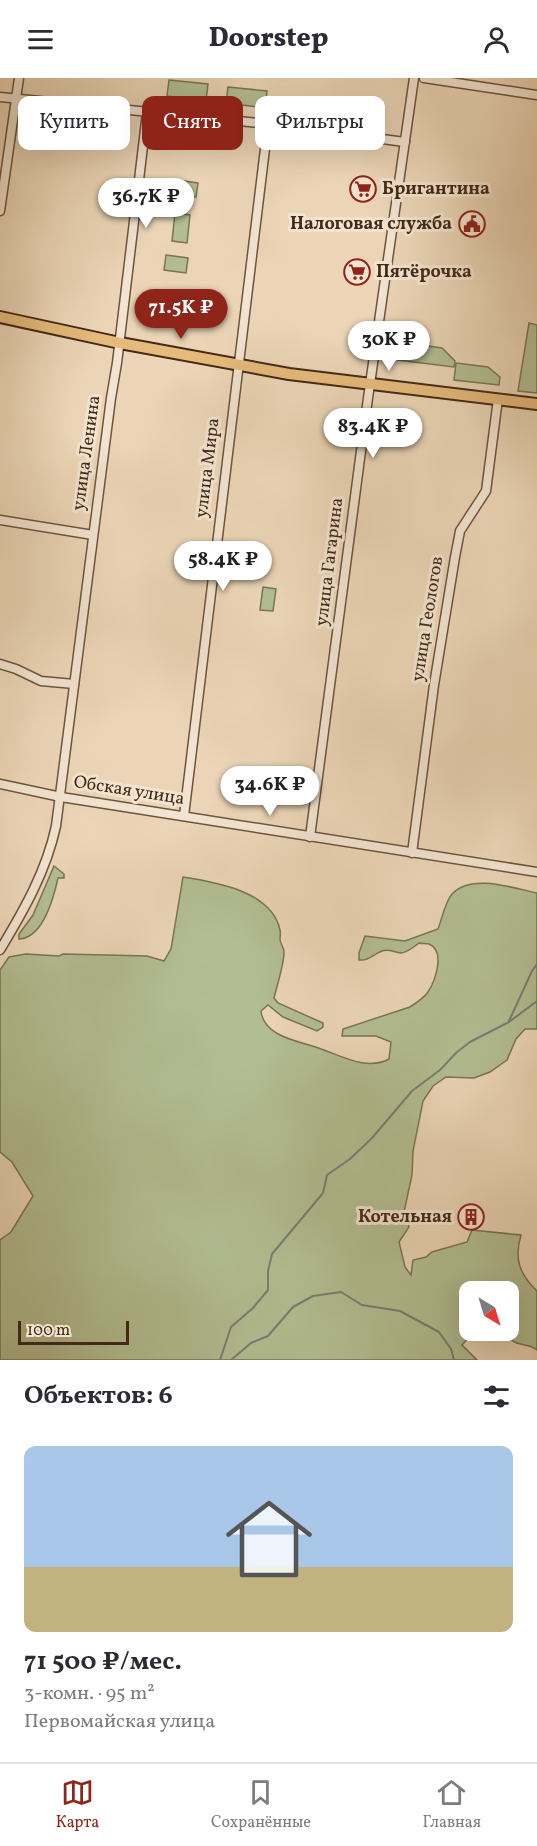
<!DOCTYPE html>
<html lang="ru">
<meta charset="utf-8">
<style>
:root{--surface:#fff;--page:#f2f2f3;--text:#2b2b33;--muted:#7c7c81;--line:#e1e1e2;--accent:#8f2418}
body{margin:0;font-family:Vollkorn,serif;background:var(--page);color:var(--text);height:100vh;display:flex;flex-direction:column;font-size:22px;white-space:nowrap}
*{box-sizing:border-box;margin:0}
p{font-size:20px;color:var(--muted)}
.icon{flex:none;width:33px;height:33px;fill:none;stroke:currentColor;stroke-width:2;stroke-linecap:round;stroke-linejoin:round}
.map{position:relative;height:1282px;overflow:hidden}
.side{display:flex;flex-direction:column;background:var(--surface);flex:1}
.side>*{flex:none}
.hud{position:absolute;left:18px;top:18px;width:501px;height:54px;display:flex;gap:12px}
.needle{width:39px;rotate:142deg}
.tools{position:absolute;left:459px;top:1203px;display:grid;gap:12px}
.tools a{display:grid;place-items:center;width:60px;height:60px;border-radius:12px;background:var(--surface);box-shadow:0 6px 24px #0002;font-size:30px}
.scale{position:absolute;left:18px;bottom:15px;width:111px;box-sizing:border-box;padding-left:6px;border:3px solid #432916;border-top:0;font-size:16px;line-height:21px;white-space:nowrap;color:#432916;-webkit-text-stroke:4px #f2e4d0;paint-order:stroke}
.price{position:absolute;translate:-50% -51px;padding:0 14px;border-radius:21px;background:#fff;color:#222;font-size:20px;line-height:39px;filter:drop-shadow(0 2px 3px #0008)}
.price::after{content:'';position:absolute;left:50%;top:36px;width:18px;height:14px;margin-left:-9px;background:inherit;clip-path:polygon(0 0,100% 0,50% 100%)}
.price.on{background:var(--accent);color:#fff}
ul{padding:0;list-style:none}
li{display:grid;align-content:center;gap:12px;height:318px;padding:0 24px}
li span{display:grid;place-items:center;height:186px;border-radius:12px;color:#555}
li>.icon{margin-inline-start:auto}
span .icon{width:108px;height:108px;fill:#fffc;stroke-width:1}
li b{font-size:26px}
h2{display:flex;justify-content:space-between;align-items:center;height:72px;padding:0 24px;font-size:26px}
.chip{padding:0 21px;border-radius:12px;background:var(--surface);box-shadow:0 6px 24px #0002;font-size:21px;line-height:54px}
.chip.on{background:var(--accent);color:#fff}
header{display:flex;justify-content:space-between;align-items:center;height:78px;padding:0 24px;background:var(--surface);font-size:27px;font-weight:800}
.menu{display:flex;justify-content:space-around;align-items:center;height:84px;border-top:2px solid var(--line);background:var(--surface);font-size:16px;color:var(--muted)}
.menu a{display:grid;justify-items:center;gap:3px}
.menu .on{color:var(--accent)}
.map>svg:first-child{display:block}
.green{fill:#b2be92;stroke:#7a7454;stroke-width:1.5}
.lines{fill:none;stroke-linecap:round;stroke-linejoin:round}
.stream{stroke:#777f75;stroke-width:2}
.minor-casing{stroke:#6d543e;stroke-width:11}
.major-casing{stroke:#432916;stroke-width:14}
.minor{stroke:#f2e4d0;stroke-width:8}
.major{stroke:#e6ba7b;stroke-width:10}
.labels{text-anchor:middle;dominant-baseline:central;stroke-width:6;stroke-linejoin:round;paint-order:stroke}
.poi-label{font-size:18px;font-weight:bold;fill:#432916;stroke:#f2e4d0;text-anchor:start}
.street-label{font-size:18px;fill:#432916;stroke:#f2e4d0}
</style>
<header><svg class="icon" aria-label="menu" viewBox="0 0 24 24"><path d="M4 6h16M4 12h16M4 18h16"/></svg>Doorstep<svg class="icon" aria-label="person" viewBox="0 0 24 24"><circle cx="12" cy="8" r="4"/><path d="M4 21q1-7 8-7t8 7"/></svg></header>
<div class="map">
<svg width="537" height="1282" viewBox="0 0 537 1282">
<rect width="100%" height="100%" fill="#ebd5b6"/>
<filter id="stains"><feTurbulence type="fractalNoise" baseFrequency=".00333" numOctaves="4"/><feColorMatrix values="0 0 0 0 .2 0 0 0 0 .09 0 0 0 0 .02 0 0 0 .5 -.17"/></filter>
<radialGradient id="worn" r=".72"><stop offset=".6" stop-color="#630" stop-opacity="0"/><stop offset="1" stop-color="#630" stop-opacity=".3"/></radialGradient>
<!-- green -->
<g class="green">
<path d="M169 2 208 6 206 23 167 18Z"/>
<path d="M228 9 267 13 265 30 226 25Z"/>
<path d="M177 102 198 105 196 119 175 117Z"/>
<path d="M175 135 190 137 187 165 172 163Z"/>
<path d="M166 177 188 180 186 195 164 192Z"/>
<path d="M529 245 537 247V315L518 313Z"/>
<path d="M400 264 442 270 455 283 454 289 398 282Z"/>
<path d="M456 285 488 289 500 299 499 307 454 302Z"/>
<path d="M263 509 276 511 273 533 260 532Z"/>
<path d="M54 788 64 796V800H58C54 818 43 860 19 861V856L33 837Z"/>
<path d="M183 799C215 804 272 813 280 852 281 854 280 859 280 861 280 866 284 869 284 874 284 887 277 907 274 920L278 925 323 945V949L317 953 283 939 268 927 261 933C264 960 301 963 321 971 342 978 367 993 389 981L391 964 376 958H342L343 951 410 929C416 925 424 920 428 914 435 903 446 873 429 866 426 865 422 866 419 865 414 869 408 874 401 875 395 875 389 870 382 873 372 877 369 883 359 882V875L365 858 405 863 438 851C442 841 445 824 452 816 471 795 513 810 537 815V951H525L516 961 507 982 490 994 474 1000 446 999 433 1008 423 1023 413 1073 412 1097 404 1134 409 1149 399 1164 405 1189 411 1197 413 1182 426 1179 432 1174 467 1164 472 1152 521 1157C514 1180 519 1196 537 1213V1272C523 1262 516 1272 504 1253L508 1252V1214H470V1252L478 1253 472 1256 462 1267 477 1282H0V1162L11 1154 33 1118 12 1084 0 1074V892L9 879 26 876 59 878 63 876 147 878 164 883 171 871Z"/>
</g>
<g class="lines">
<!-- stream -->
<g class="stream">
<path d="M509 943 532 893 537 886"/>
<path d="M220 1282 231 1249 253 1230 268 1212V1193L272 1176 323 1115 327 1097 350 1081 372 1060 412 1013 440 992 457 974 470 964 509 944 537 923"/>
<path d="M231 1282 251 1265 268 1258 293 1229 313 1218 341 1214 362 1227 400 1233 439 1254 451 1271 454 1282"/>
</g>
<!-- minor casing -->
<g class="minor-casing">
<g id="minor">
<path d="M424 0 537 17"/>
<path d="M0 19 268 46 405 64"/>
<path d="M0 133 19 0"/>
<path d="M0 442 93 457"/>
<path d="M0 586 16 591 41 603 74 606"/>
<path d="M0 706 61 719 537 794"/>
<path d="M184 738 268 46"/>
<path d="M310 759 368 320 414 0"/>
<path d="M412 775 434 607 455 479 460 453 486 413 498 321"/>
<path d="M0 872C24 832 46 794 56 748L111 320 117 285 147 35"/>
</g>
</g>
<!-- major casing -->
<g class="major-casing">
<path id="major" d="M0 239 120 265 289 296 537 326"/>
</g>
<!-- minor -->
<use href="#minor" class="minor"/>
<!-- major -->
<use href="#major" class="major"/>
</g>
<!-- icons -->
<defs>
<g id="supermarket-ring" transform="scale(1.35)"><circle r="9.5" fill="#f2e4d0" stroke="#8f2418" stroke-width="1.5"/><path d="M-6-5.5h2.5l.6 2H6L4.5 2H-2.5L-4.4-4H-6ZM-1.5 3.2a1.3 1.3 0 1 0 .1 0ZM3 3.2a1.3 1.3 0 1 0 .1 0Z" fill="#8f2418"/></g>
<g id="civic-ring" transform="scale(1.35)"><circle r="9.5" fill="#f2e4d0" stroke="#8f2418" stroke-width="1.5"/><path d="M-.6-6.5H3V-4.5H.6V-3L4-1V1h2V6H-6V1h2V-1L-.6-3ZM-1.2 2.5V6h2.4V2.5Z" fill="#8f2418"/></g>
<g id="building-ring" transform="scale(1.35)"><circle r="9.5" fill="#f2e4d0" stroke="#8f2418" stroke-width="1.5"/><path d="M-4-6H4V6H1V3H-1V6H-4ZM-2.5-4.3h1.7v1.8h-1.7ZM.8-4.3h1.7v1.8H.8ZM-2.5-1h1.7V.8h-1.7ZM.8-1h1.7V.8H.8Z" fill="#8f2418"/></g>
</defs>
<g fill-rule="evenodd">
<use href="#supermarket-ring" x="363" y="111"/>
<use href="#civic-ring" x="472" y="146"/>
<use href="#supermarket-ring" x="357" y="194"/>
<use href="#building-ring" x="471" y="1139"/>
</g>
<g class="labels">
<!-- poi labels -->
<g class="poi-label">
<text x="382" y="111">Бригантина</text>
<text x="452" y="146" text-anchor="end">Налоговая служба</text>
<text x="376" y="194">Пятёрочка</text>
<text x="452" y="1139" text-anchor="end">Котельная</text>
</g>
<!-- street labels -->
<g class="street-label">
<text transform="translate(87 375) rotate(-82)">улица Ленина</text>
<text transform="translate(208 390) rotate(-83)">улица Мира</text>
<text transform="translate(330 484) rotate(-83)">улица Гагарина</text>
<text transform="translate(428 541) rotate(-81)">улица Геологов</text>
<text transform="translate(129 713) rotate(9)">Обская улица</text>
</g>
</g>
<rect width="100%" height="100%" filter="url(#stains)"/>
<rect width="100%" height="100%" fill="url(#worn)"/>
</svg>
<div class="tools">
<a><svg class="needle" viewBox="-14 -14 28 28"><path d="M0-13l5 13h-10z" fill="#e53935"/><path d="M0 13l5-13h-10z" fill="#7c7c81"/></svg></a>
</div>
<div class="scale">100 m</div>
<b class="price" style="left:146px;top:151px">36.7K ₽</b>
<b class="price on" style="left:181px;top:262px">71.5K ₽</b>
<b class="price" style="left:389px;top:294px">30K ₽</b>
<b class="price" style="left:373px;top:381px">83.4K ₽</b>
<b class="price" style="left:223px;top:514px">58.4K ₽</b>
<b class="price" style="left:270px;top:739px">34.6K ₽</b>
<div class="hud">
<a class="chip">Купить</a>
<a class="chip on">Снять</a>
<a class="chip">Фильтры</a>
</div>
</div>
<section class="side">
<h2>Объектов: 6<svg class="icon" aria-label="filters" viewBox="0 0 24 24"><path d="M4 7h16M4 17h16"/><circle cx="9" cy="7" r="2"/><circle cx="15" cy="17" r="2"/></svg></h2>
<ul>
<li><span style="background:linear-gradient(#a9c7e8 65%,#c2b280 0)"><svg class="icon" aria-label="home" viewBox="0 0 24 24"><path d="M3 11l9-7 9 7M6 9v11h12V9"/></svg></span><div><b>71 500 ₽/мес.</b><p>3-комн. · 95 m²</p><p>Первомайская улица</p></div></li>
</ul>
</section>
<nav class="menu">
<a class="on"><svg class="icon" aria-label="map" viewBox="0 0 24 24"><path d="M3 6l6-2 6 2 6-2v14l-6 2-6-2-6 2zM9 4v14M15 6v14"/></svg>Карта</a>
<a><svg class="icon" aria-label="saved" viewBox="0 0 24 24"><path d="M7 4h10v16l-5-4-5 4z"/></svg>Сохранённые</a>
<a><svg class="icon" aria-label="home" viewBox="0 0 24 24"><path d="M3 11l9-7 9 7M6 9v11h12V9"/></svg>Главная</a>
</nav>
